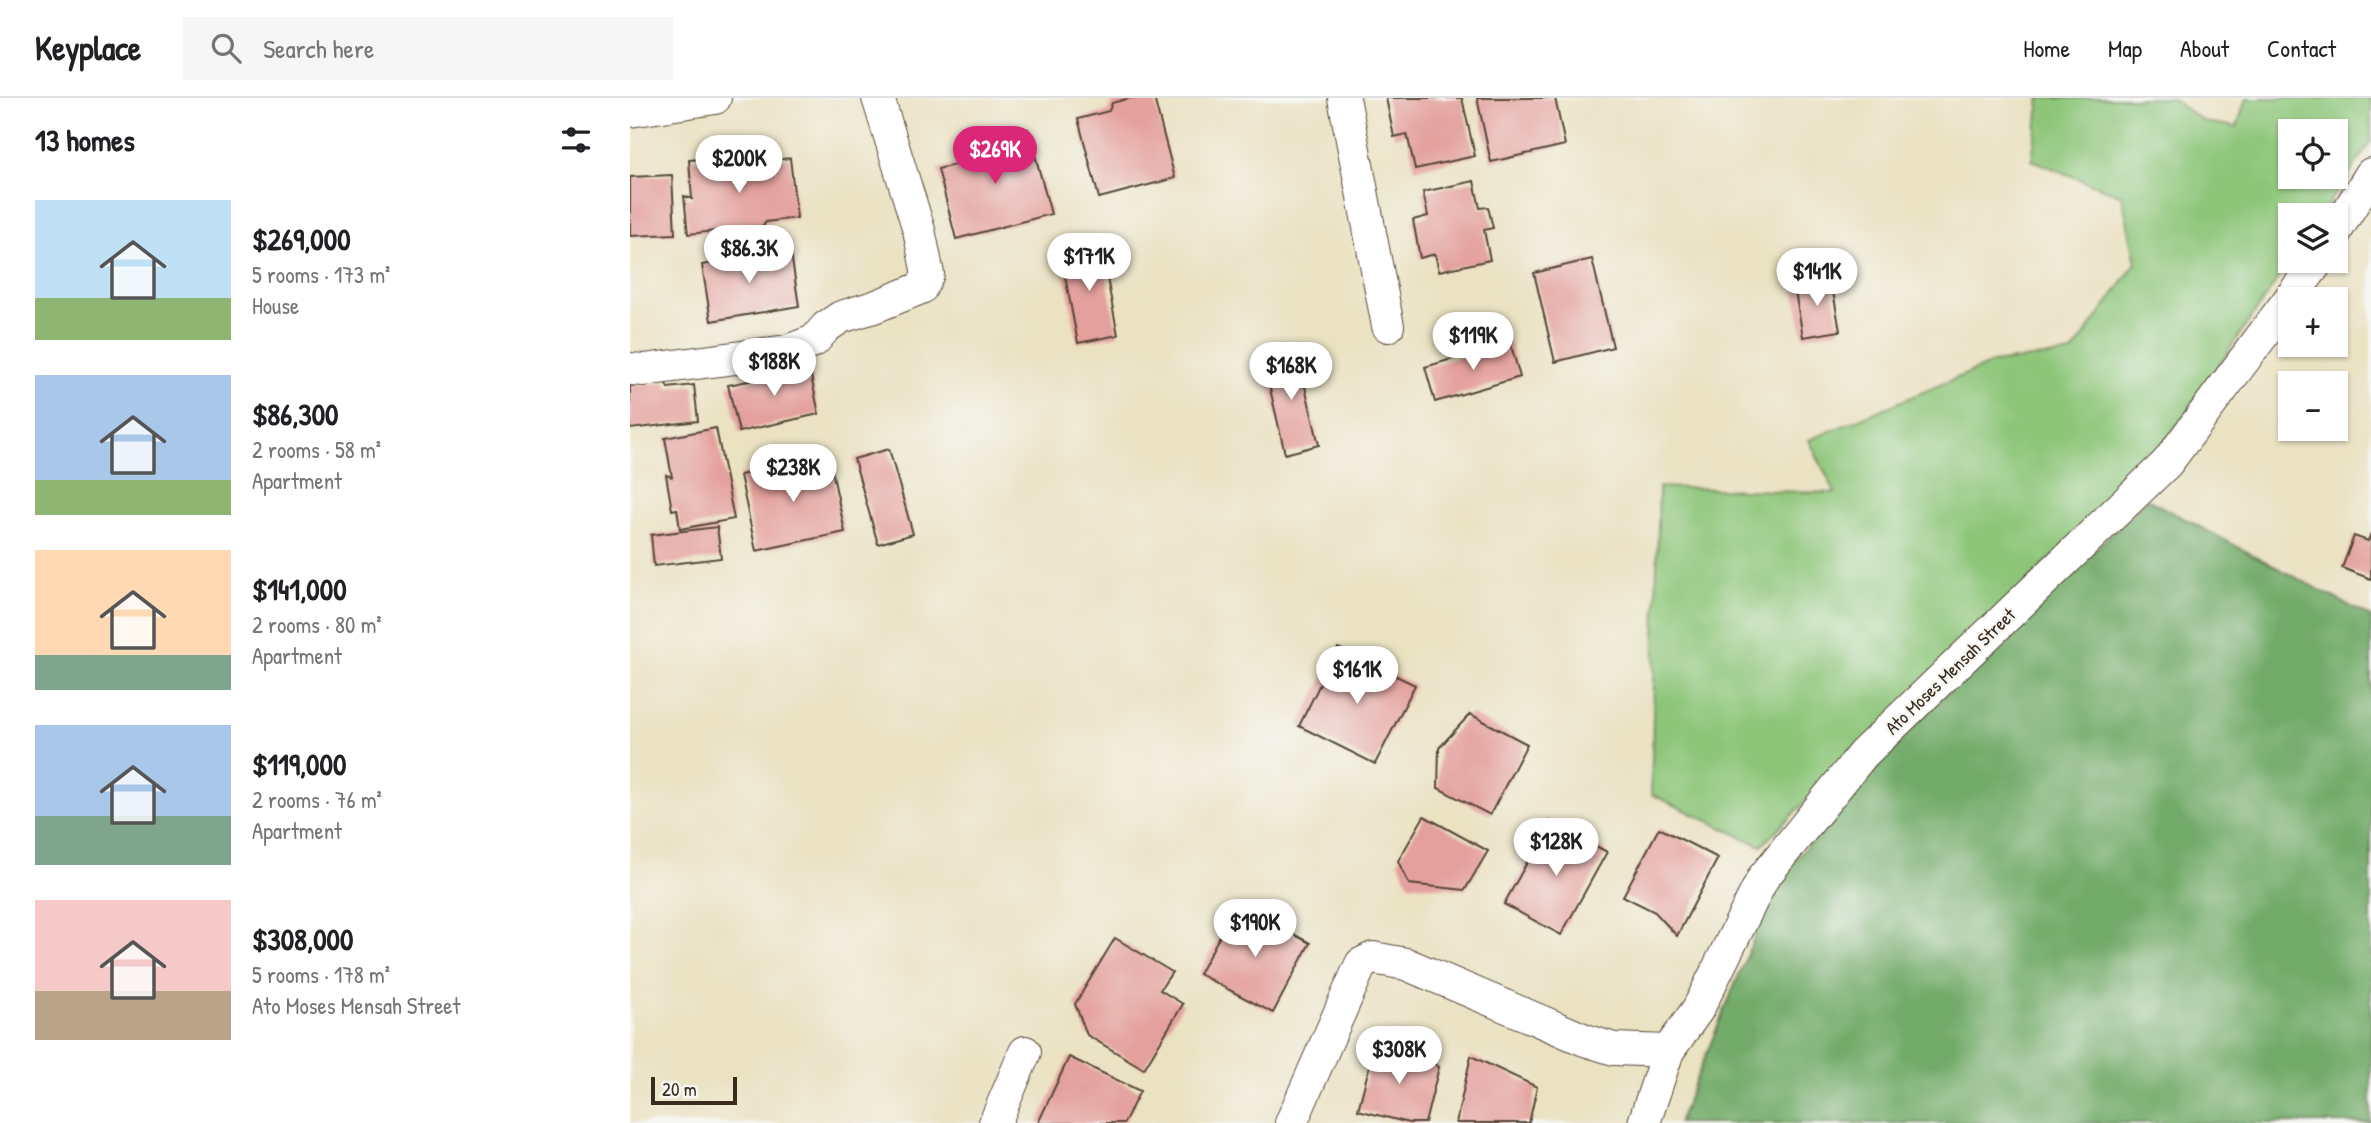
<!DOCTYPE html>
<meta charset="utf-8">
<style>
:root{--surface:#fff;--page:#f6f6f6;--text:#202124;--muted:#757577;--line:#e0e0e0;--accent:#db2777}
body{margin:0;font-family:"Patrick Hand",sans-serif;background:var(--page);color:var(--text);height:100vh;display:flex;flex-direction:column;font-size:26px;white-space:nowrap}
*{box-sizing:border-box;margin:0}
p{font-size:23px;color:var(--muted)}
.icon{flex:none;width:38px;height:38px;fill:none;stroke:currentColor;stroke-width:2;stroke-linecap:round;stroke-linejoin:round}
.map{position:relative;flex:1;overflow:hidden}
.sheet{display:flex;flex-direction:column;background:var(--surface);width:630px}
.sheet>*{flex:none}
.buttons{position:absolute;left:1648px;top:21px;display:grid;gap:14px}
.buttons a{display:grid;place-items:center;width:70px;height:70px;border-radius:0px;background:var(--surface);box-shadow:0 2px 5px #0004;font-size:35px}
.scale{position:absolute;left:21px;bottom:18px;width:86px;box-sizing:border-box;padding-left:7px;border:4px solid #3b2a1e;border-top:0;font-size:19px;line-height:24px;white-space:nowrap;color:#3b2a1e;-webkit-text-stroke:5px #f6f6f2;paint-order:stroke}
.price{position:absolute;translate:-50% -60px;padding:0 16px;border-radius:24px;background:#fff;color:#222;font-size:23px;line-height:46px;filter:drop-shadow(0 2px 4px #0008)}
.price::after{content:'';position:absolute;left:50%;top:42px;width:21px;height:16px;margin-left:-10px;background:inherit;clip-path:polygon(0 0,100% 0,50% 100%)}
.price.on{background:var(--accent);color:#fff}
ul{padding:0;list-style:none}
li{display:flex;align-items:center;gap:21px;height:175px;padding:0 35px}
li span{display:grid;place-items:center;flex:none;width:196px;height:140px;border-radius:0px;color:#555}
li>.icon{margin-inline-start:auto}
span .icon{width:84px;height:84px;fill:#fffc;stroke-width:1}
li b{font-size:30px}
h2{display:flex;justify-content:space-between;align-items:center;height:84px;padding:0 35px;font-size:30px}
header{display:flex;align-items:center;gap:42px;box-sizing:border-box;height:98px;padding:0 35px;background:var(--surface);border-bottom:2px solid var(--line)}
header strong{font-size:33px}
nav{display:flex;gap:38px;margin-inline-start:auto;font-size:24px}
.search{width:490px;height:63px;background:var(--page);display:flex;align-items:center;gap:18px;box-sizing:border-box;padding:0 24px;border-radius:0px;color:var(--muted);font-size:26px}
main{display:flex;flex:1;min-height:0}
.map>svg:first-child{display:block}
.green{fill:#8dc679;stroke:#64784c;stroke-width:2;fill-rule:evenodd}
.forest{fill:#72ab69;stroke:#566a44;stroke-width:2}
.building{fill:#e4a09c}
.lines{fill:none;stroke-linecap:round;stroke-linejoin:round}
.minor-casing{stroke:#554637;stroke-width:34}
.minor{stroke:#fff;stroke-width:32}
.labels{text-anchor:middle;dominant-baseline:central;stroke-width:5;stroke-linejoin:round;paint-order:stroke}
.street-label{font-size:19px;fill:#3b2a1e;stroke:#f6f6f2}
</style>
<header>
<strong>Keyplace</strong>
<div class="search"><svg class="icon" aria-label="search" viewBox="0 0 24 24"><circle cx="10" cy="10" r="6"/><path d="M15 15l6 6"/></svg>Search here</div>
<nav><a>Home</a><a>Map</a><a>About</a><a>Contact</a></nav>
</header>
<main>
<section class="sheet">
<h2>13 homes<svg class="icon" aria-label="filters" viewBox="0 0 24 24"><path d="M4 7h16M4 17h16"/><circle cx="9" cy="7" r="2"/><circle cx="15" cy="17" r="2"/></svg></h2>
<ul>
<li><span style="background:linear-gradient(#bfe0f5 70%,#8fb573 0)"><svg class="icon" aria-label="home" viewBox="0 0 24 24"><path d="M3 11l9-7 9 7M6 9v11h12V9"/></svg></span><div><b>$269,000</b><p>5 rooms · 173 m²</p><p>House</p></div></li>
<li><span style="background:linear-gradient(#a9c7e8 75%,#8fb573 0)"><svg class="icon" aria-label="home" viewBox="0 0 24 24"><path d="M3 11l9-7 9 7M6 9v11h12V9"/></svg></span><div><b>$86,300</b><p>2 rooms · 58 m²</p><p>Apartment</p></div></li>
<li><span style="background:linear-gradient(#ffd9b3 75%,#7fa58c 0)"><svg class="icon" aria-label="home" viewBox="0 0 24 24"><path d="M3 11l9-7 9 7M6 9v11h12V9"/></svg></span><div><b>$141,000</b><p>2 rooms · 80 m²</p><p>Apartment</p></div></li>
<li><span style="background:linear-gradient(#a9c7e8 65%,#7fa58c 0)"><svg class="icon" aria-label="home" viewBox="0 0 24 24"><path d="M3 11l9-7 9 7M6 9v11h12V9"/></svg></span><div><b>$119,000</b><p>2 rooms · 76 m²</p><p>Apartment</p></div></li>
<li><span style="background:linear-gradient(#f6c9c9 65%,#b9a48a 0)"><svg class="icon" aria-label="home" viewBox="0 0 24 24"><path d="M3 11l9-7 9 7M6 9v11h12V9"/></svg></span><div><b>$308,000</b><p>5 rooms · 178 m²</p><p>Ato Moses Mensah Street</p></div></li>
</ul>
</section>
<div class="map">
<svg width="1741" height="1025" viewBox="0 0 1741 1025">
<rect width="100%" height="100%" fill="#f6f6f2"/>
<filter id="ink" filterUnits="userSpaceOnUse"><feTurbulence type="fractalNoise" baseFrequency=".0143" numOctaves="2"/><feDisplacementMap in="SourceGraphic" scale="14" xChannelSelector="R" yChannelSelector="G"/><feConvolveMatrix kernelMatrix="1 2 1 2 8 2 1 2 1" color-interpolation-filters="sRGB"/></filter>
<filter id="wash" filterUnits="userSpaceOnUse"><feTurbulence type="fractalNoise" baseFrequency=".00686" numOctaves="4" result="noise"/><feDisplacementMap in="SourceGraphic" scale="28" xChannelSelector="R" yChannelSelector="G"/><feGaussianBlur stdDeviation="1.57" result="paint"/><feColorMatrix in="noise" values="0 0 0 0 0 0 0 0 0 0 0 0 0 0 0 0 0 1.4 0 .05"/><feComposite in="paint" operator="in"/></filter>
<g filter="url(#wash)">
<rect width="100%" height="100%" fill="#ebe2c2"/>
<!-- green -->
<path class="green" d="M1410 0H1541L1574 24 1607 29 1616 0H1741V44L1691 117H1661V162L1531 351 1131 748 1021 696 1029 389 1205 395 1179 342 1362 265 1442 255 1506 165 1492 98 1402 62ZM1661 33H1706V79H1661Z"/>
<!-- forest -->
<path class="forest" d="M1517 401 1741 519V1025H1048L1149 779 1299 613Z"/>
<g id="blocks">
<!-- building -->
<g class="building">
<path d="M500 0H524L545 80 469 100 448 21 479 13 482 5Z"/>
<path d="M756 0H832L845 58 785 71 777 36 764 39Z"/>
<path d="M847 0H925L935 47 861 64Z"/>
<path d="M398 31 421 116 326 141 308 71 348 61 344 46Z"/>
<path d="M98 59 97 68 160 60 167 120 136 124 133 128 58 136 54 98 62 101 59 62Z"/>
<path d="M42 77 45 136 0 138V79Z"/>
<path d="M844 83 850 110 858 109 863 130 854 132 860 162 809 173 805 156 790 160 783 122 798 118 793 94Z"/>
<path d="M470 144 488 237 448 245 430 152Z"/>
<path d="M121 150 122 161 161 155 169 208 81 223 72 167 88 164 92 155Z"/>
<path d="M962 161 983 249 925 264 904 175Z"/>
<path d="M1201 182 1210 233 1173 239 1164 188Z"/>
<path d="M880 244 890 279 805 304 795 269Z"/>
<path d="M666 251 689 347 655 356 633 260Z"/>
<path d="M167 266 169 275 180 273 189 316 109 334 98 287 134 280 132 274Z"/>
<path d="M35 284 38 290 64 287 68 323 0 331V288Z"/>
<path d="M86 330 104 421 50 431 47 411 42 412 36 377 42 379 35 340Z"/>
<path d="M259 351 283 436 248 446 224 361Z"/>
<path d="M199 358 215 434 126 453 110 377Z"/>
<path d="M87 429 91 460 24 468 21 437Z"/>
<path d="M1741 435V481L1712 470 1724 438 1738 443Z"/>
<path d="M708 550 785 587 745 666 669 628Z"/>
<path d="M840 616 897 646 860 717 808 690 809 650Z"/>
<path d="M794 718 858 753 835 792 779 786 768 763Z"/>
<path d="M920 723 977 754 931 837 874 806Z"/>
<path d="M1029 730 1088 760 1047 838 1025 814 993 798Z"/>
<path d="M607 806 680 845 643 915 569 876Z"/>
<path d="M485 840 542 874 530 892 553 906 514 971 457 937 445 906Z"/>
<path d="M769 946 809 969 795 1025H779L728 1012 741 962Z"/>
<path d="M841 958 907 989 899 1025H826Z"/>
<path d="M439 959 510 993 494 1025H408Z"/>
</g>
</g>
</g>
<g filter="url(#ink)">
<use href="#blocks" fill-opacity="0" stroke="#554637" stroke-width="2"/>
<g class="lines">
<!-- minor casing -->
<g class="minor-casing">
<g id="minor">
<path d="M714 0 758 228"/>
<path d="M0 13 85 0"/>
<path d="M1706 133 1741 76"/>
<path d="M0 271 14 272 157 253 184 243 196 229 211 219 244 209 291 190 298 176 289 132 248 0"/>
<path d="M365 1025 395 954"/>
<path d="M661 1025 731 866 743 860 776 866 955 942 984 951 1038 953"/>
<path d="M1014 1025 1038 953 1068 911 1133 780 1233 656 1537 365 1688 163"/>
</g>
</g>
<!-- minor -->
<use href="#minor" class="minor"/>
</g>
</g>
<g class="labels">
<!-- street labels -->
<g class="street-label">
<text transform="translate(1320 573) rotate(-44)">Ato Moses Mensah Street</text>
</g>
</g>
</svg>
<div class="buttons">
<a><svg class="icon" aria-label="locate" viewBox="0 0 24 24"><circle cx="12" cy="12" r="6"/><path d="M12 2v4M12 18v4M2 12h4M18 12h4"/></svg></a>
<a><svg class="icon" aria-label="layers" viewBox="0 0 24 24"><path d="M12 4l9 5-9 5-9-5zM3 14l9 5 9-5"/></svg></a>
<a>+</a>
<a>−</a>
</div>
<div class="scale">20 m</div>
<b class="price on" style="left:365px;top:88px">$269K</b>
<b class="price" style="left:109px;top:97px">$200K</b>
<b class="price" style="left:119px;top:187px">$86.3K</b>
<b class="price" style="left:459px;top:195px">$171K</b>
<b class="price" style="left:1187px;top:210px">$141K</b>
<b class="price" style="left:843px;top:274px">$119K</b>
<b class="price" style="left:144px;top:300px">$188K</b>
<b class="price" style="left:661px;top:304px">$168K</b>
<b class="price" style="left:163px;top:406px">$238K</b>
<b class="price" style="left:727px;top:608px">$161K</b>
<b class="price" style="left:926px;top:780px">$128K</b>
<b class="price" style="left:625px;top:861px">$190K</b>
<b class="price" style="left:769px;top:988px">$308K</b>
</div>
</main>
